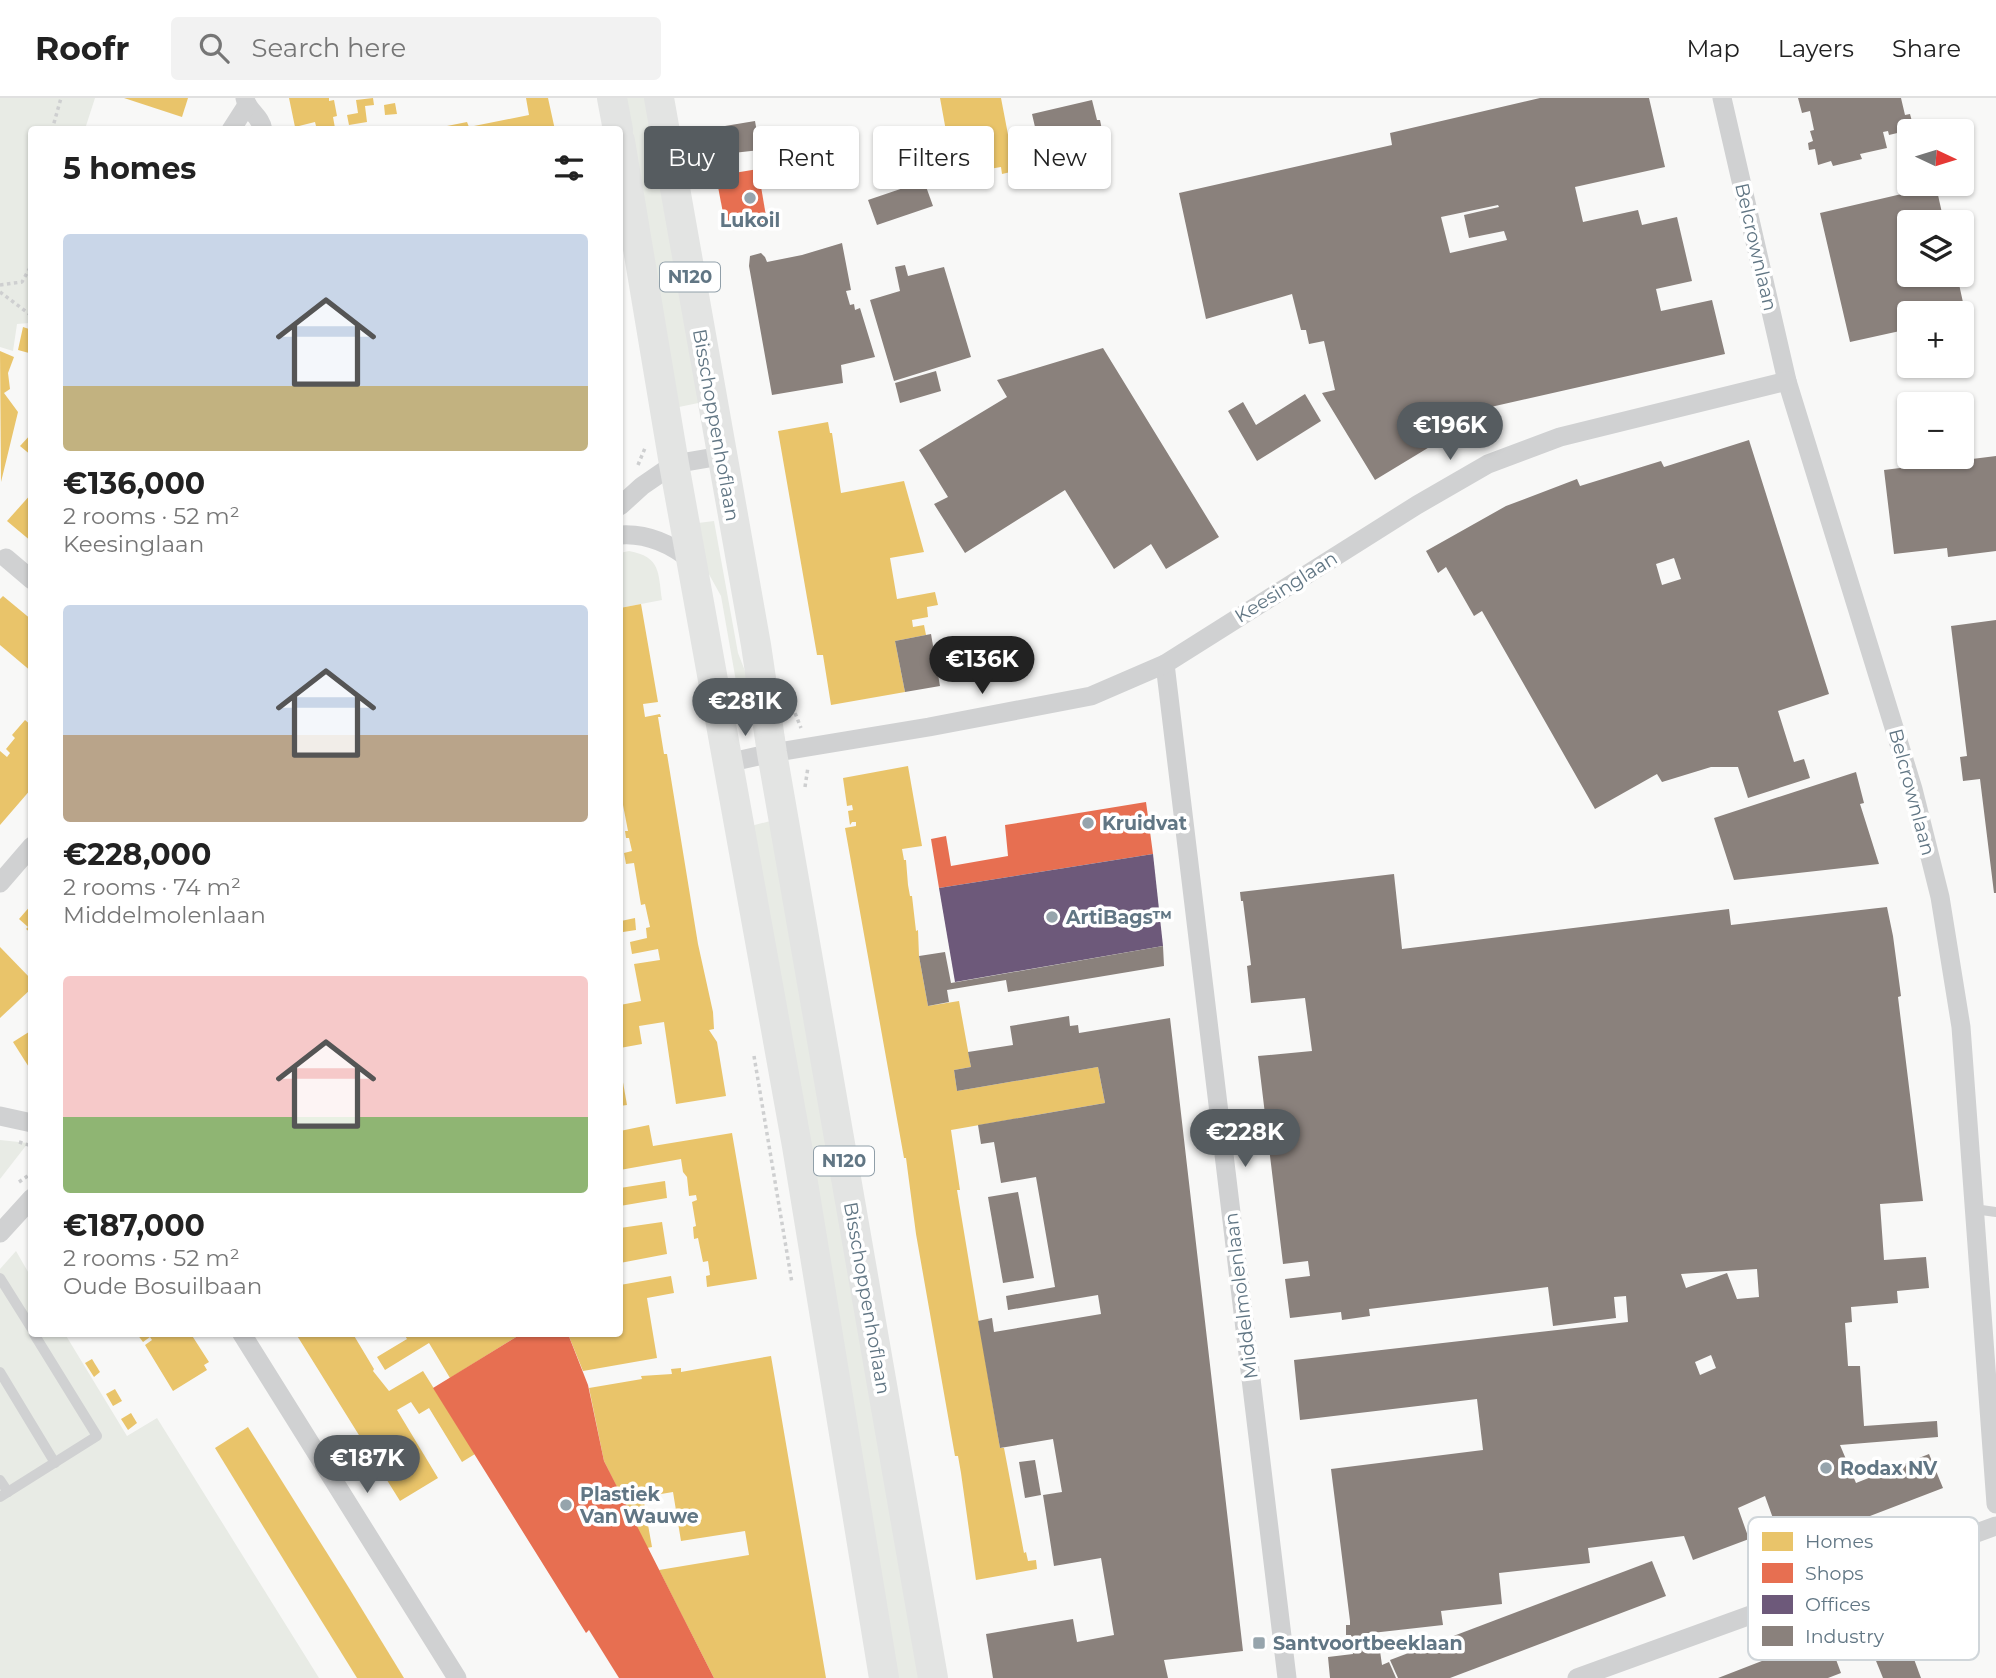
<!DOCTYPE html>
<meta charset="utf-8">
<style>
:root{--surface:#fff;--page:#f2f2f2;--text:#222;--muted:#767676;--line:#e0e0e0;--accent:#565c60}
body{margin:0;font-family:Montserrat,sans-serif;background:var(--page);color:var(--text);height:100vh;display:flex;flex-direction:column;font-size:26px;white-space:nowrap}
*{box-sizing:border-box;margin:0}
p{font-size:23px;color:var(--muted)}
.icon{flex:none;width:38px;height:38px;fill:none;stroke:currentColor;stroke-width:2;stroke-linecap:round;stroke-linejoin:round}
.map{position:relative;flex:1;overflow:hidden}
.details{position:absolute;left:28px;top:28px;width:595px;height:1211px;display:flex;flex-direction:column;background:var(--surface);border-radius:7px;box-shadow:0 2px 5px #0004}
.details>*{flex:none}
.hud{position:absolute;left:644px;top:28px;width:665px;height:63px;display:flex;gap:14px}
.needle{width:46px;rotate:94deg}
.buttons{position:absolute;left:1897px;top:21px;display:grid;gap:14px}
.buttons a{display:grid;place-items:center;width:77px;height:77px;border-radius:7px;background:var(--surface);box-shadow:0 2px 5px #0004;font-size:35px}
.price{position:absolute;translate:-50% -60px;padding:0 16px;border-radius:24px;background:var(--accent);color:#fff;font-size:23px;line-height:46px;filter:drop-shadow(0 2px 4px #0008)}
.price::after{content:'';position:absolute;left:50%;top:42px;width:21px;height:16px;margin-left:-10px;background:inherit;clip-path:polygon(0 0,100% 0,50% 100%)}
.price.selected{background:#222;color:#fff}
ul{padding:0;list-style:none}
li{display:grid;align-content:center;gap:14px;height:371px;padding:0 35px}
li span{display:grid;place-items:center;height:217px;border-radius:7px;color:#555}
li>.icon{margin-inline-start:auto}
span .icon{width:126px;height:126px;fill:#fffc;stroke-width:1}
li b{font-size:30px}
h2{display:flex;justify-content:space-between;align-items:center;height:84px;padding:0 35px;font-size:30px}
.pill{padding:0 24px;border-radius:7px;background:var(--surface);box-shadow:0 2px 5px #0004;font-size:24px;line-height:63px}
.pill.selected{background:var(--accent);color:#fff}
header{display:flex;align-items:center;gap:42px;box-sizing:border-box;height:98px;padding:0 35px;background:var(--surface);border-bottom:2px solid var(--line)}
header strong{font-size:33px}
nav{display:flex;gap:38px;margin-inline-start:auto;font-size:24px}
.search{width:490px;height:63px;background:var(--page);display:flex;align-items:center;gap:18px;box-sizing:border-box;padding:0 24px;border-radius:7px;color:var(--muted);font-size:26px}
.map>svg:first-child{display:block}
.green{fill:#e8ebe5}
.homes{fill:#e9c46a}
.shops{fill:#e76f51}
.offices{fill:#6d597a}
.industry{fill:#8a817c;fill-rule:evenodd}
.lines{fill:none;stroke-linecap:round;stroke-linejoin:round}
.path{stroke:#cecfd0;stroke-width:3.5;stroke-dasharray:3.5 3.5;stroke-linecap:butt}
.service{stroke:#d0d1d2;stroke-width:10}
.minor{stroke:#d0d1d2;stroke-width:19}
.primary{stroke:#e3e4e3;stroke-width:30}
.poi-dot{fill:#96a4ac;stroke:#fff;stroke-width:2.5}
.labels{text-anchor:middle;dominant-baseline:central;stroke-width:7;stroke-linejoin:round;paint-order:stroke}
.shield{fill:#fff;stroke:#909fa9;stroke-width:2}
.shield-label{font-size:18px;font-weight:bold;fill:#617684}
.poi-label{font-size:19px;font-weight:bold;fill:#617684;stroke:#fff;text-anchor:start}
.street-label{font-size:19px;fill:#617684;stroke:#fff}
.key{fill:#fff;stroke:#d0d6da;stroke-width:2}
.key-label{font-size:19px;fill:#617684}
</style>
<header>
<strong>Roofr</strong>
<div class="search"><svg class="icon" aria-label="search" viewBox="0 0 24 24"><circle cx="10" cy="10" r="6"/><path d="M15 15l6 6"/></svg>Search here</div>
<nav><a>Map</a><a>Layers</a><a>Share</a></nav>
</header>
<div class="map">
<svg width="1996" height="1580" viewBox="0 0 1996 1580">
<rect width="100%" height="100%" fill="#f8f8f7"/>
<!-- green -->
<g class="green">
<path d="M0 0H95L85 31 32 32 31 219 29 225 17 226 13 253 0 249Z"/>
<path d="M626 0H650L703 304 679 309Z"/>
<path d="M714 423 738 555 750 586 737 589 721 498 705 469 698 425Z"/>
<path d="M629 453C661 459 658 474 662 502L620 510V455Z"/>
<path d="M774 722 924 1580H898L751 728Z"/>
<path d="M0 1042 28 1045 0 1081Z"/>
<path d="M16 1153 31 1179 32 1236H65L127 1338 157 1320 319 1580H0V1171Z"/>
</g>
<!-- homes -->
<g class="homes">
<path d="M124 0H188L182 19Z"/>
<path d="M289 0H329V3L334 2 337 18 333 19 335 30 317 32 315 24 295 29Z"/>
<path d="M373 0 374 7 365 8 367 24 349 27 347 17 358 15 356 2Z"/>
<path d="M526 0H548L555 32H447V28L467 24 469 29 529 17Z"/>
<path d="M940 0H1001L1015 73 1002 76 1001 69 954 77Z"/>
<path d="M395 5 397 16 385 17 384 7Z"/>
<path d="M23 229 32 232 29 255 18 252Z"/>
<path d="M0 253 14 259 8 275 10 291 4 295 18 314 1 384Z"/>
<path d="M828 324 830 335H832L841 395 904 383 924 454 890 460 897 501 935 494 938 507 927 509 928 519 912 522 913 529 924 527 926 537 895 543 905 594 831 607 823 557H817L778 333Z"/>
<path d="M32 335V358L20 348Z"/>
<path d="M32 395V444L7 423Z"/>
<path d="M3 498 32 522V574L0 547V501Z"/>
<path d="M641 506 658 604 643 606 645 619 660 616 661 619H658L664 656H667L698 846 713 914 714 931 709 932 717 944 726 998 676 1006 664 924 639 928 642 946 620 950V907L641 903 634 866 660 862 658 851 632 856 630 844 647 840 646 830 650 829 645 806 641 807 634 765 626 766 624 755 632 753 629 740H626L625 733H628L623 707H621L620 700H622L620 686V510Z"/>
<path d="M25 622 32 628V690L0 727V653L7 659 10 655 6 651 15 640 12 637Z"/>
<path d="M908 668 922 748 902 751 904 762H906L908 787 910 798H912L916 833 918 832 919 858 928 908 959 903 971 969 954 972 957 993 1098 969 1105 1005 951 1032 960 1092H957L1000 1350H1004L1024 1455 1026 1454 1028 1463 1036 1462 1037 1471 976 1482 961 1375 958 1358H955L916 1136 906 1060H904L845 730 856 728V724H852L850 727 848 713 853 712 852 707 847 708 843 680Z"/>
<path d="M32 806V836L26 831 28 829 19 821Z"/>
<path d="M635 820 636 832 623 834 621 823Z"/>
<path d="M0 849 32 882V890L0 920Z"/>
<path d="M32 932V974L13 944Z"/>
<path d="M621 973 627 1007 620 1008V974Z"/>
<path d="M649 1027 653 1048 732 1035 757 1181 707 1189 706 1178 710 1177 708 1163 703 1164 698 1140 694 1141 693 1129 696 1128 692 1104 697 1102 696 1097 689 1098 687 1079 683 1074 681 1061 620 1072V1033Z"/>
<path d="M665 1083 667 1100 620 1108V1090Z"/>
<path d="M662 1124 667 1156 620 1165V1130Z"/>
<path d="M671 1178 674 1195 647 1200 657 1260 583 1273 568 1236H620V1187Z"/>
<path d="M137 1236H191L209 1264 204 1267 207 1272 173 1293 145 1247 152 1242 150 1239 143 1244Z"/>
<path d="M296 1236H353L374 1271 373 1273 389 1293 423 1273 475 1356 462 1364 429 1310 419 1316 411 1304 397 1312 438 1380 400 1403Z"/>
<path d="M404 1236H521L450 1280 429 1245 385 1272 377 1259 407 1241Z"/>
<path d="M771 1258 826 1580H714L659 1472 749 1457 745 1433 681 1443 673 1394 643 1399 652 1449 647 1450 604 1363 589 1290 642 1281 641 1278 672 1276 671 1271 681 1270V1274Z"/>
<path d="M92 1261 100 1274 94 1279 85 1265Z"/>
<path d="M115 1291 122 1303 113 1308 106 1296Z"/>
<path d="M131 1315 137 1325 128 1332 121 1321Z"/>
<path d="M248 1329 349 1490 404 1580H357L293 1477 215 1350Z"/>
</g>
<!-- shops -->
<g class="shops">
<path d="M758 71 767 124 726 131 716 78Z"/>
<path d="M1146 704 1153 756 939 790 931 741 946 738 951 768 1008 758 1005 727Z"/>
<path d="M521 1236H568L588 1287 604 1363 714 1580H619L589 1532 586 1535 433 1290Z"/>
</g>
<!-- offices -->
<path class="offices" d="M1153 756 1163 848 955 884 939 790Z"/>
<!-- industry -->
<g class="industry">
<path d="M1540 0H1649L1665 69 1575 89 1583 124 1638 112 1642 127 1677 119 1692 183 1656 191 1661 213 1712 202 1725 256 1473 313 1474 322 1375 382 1322 295 1335 292 1324 243 1309 246 1306 232H1301L1292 196 1206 221 1179 95 1392 47 1390 35ZM1498 107 1499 109 1464 117 1469 140 1504 133 1507 142 1450 155 1441 119Z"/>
<path d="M1798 0H1901L1905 17 1910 16 1914 31 1889 37 1888 33 1883 34 1887 50 1860 56 1862 61 1833 68 1831 63 1818 67 1815 51 1809 52 1808 45 1813 43 1810 33 1814 32 1810 13 1802 15Z"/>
<path d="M1092 2 1097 22H1100L1102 32H1099L1104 54 1044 68 1032 16Z"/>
<path d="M755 23 760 52 733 55 729 50 730 42 727 40 725 28Z"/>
<path d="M924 83 933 108 877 127 868 102Z"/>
<path d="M1936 88 1944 124H1909V177H1957L1966 218 1962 219V215H1909V231L1850 244 1820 115Z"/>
<path d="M842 145 851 192 846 193 850 207 854 206 855 212 860 210 875 259 841 267 843 285 772 297 749 168 750 158 761 155 765 159 767 164 802 157Z"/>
<path d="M905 167 908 178 944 169 971 259 894 283 870 202 900 193 895 169Z"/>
<path d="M1103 250 1219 439 1166 471 1151 446 1114 471 1065 392 965 455 934 406 948 399 919 352 1007 299 997 282Z"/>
<path d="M936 273 941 293 900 305 895 285Z"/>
<path d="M1305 296 1321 323 1257 363 1228 313 1243 304 1256 327Z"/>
<path d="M1749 342 1829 596 1778 613 1794 664 1804 661 1810 680 1748 700 1738 669H1711L1662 684 1657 676 1595 711 1482 513 1474 518 1446 469 1438 475 1426 453 1506 408 1577 381 1580 388 1661 363 1664 369ZM1674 460 1681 481 1662 487 1656 466Z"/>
<path d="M1996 358V453L1948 459 1947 450 1894 456 1884 372Z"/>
<path d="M1996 522V795H1994L1980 681 1963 683 1960 659 1967 658 1951 528Z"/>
<path d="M931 536 940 588 905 594 895 543Z"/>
<path d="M1856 674 1864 705 1860 706 1879 766 1734 782 1714 720Z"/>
<path d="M1394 776 1402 851 1729 811 1731 827 1887 809 1893 838 1901 898 1898 899 1923 1103 1880 1106 1884 1162 1926 1159 1929 1190 1897 1193 1898 1205 1851 1209 1852 1224 1845 1225 1848 1268H1860L1864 1328 1937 1323 1938 1339 1840 1347 1856 1385 1929 1356 1943 1390 1784 1451 1765 1398 1738 1410 1749 1441 1693 1462 1684 1438 1588 1450 1590 1465 1499 1475 1502 1506 1441 1513 1443 1527 1363 1536 1365 1555 1380 1553 1382 1567 1389 1564 1396 1580H1330L1328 1559 1353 1556 1351 1537H1346V1527H1350V1523L1331 1371 1483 1352 1477 1301 1300 1322 1294 1262 1628 1224 1626 1198 1614 1199 1616 1220 1553 1228 1548 1189 1369 1211 1370 1218 1342 1222 1341 1214 1290 1220 1285 1181 1310 1178 1308 1163 1283 1166 1258 958 1312 953 1305 900 1251 905 1247 868 1251 867 1243 803H1241L1240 794ZM1757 1171 1759 1199 1737 1201 1727 1175 1686 1190 1681 1176ZM1711 1257 1716 1270 1700 1277 1695 1264Z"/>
<path d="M1163 848 1164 868 1008 894 1006 882 947 892 949 904 928 908 919 858 945 854 951 885Z"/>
<path d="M1069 918 1070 928 1078 927 1079 935 1170 920 1243 1553 1164 1562 1168 1580H993L986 1536 1073 1521 1077 1544 1114 1537 1101 1460 1054 1468 1043 1397 1062 1394 1053 1341 1000 1350 978 1223 992 1220 994 1234 1101 1216 1098 1197 1008 1212 1006 1198 1055 1189 1036 1079 1001 1085 994 1044 981 1046 978 1027 1105 1005 1098 969 957 993 954 972 971 969 968 954 1013 947 1010 928Z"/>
<path d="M1018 1094 1034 1180 1003 1185 988 1099Z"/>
<path d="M1035 1362 1041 1397 1025 1400 1019 1364Z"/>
<path d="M1652 1463 1666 1498 1450 1580H1398L1390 1562Z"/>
<path d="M1827 1537 1841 1575 1828 1580H1718L1767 1561 1764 1555 1782 1548 1784 1554Z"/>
<path d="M1908 1545 1921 1580H1883L1874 1558Z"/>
</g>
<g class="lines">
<!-- path -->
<g class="path">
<path d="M52 32 61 0"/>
<path d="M0 187 22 184 32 166"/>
<path d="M0 194 32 218"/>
<path d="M638 367 645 350"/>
<path d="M790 602 801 630"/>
<path d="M805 689 808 669"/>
<path d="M754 958 792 1185"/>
<path d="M19 1044 32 1048"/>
<path d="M19 1084 32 1075"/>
</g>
<!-- service -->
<g class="service">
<path d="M1974 1111 1996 1114"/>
<path d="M0 1180 32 1231"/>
<path d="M0 1274 55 1365"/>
<path d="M0 1382 8 1394"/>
<path d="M0 1399 97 1338 34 1236"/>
</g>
<!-- minor -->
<g class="minor">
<path d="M245 0C247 13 261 18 263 32"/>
<path d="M1722 0 1787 283 1913 691 1940 799 1961 929 1996 1406"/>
<path d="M231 32 247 7"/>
<path d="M620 408 642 388 674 366 721 358"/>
<path d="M620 437C647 435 671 446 692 463"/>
<path d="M6 460 32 482"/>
<path d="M1165 566 1287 1580"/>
<path d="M727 665 772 655 929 629 1091 598 1165 566 1417 407 1488 366 1560 339 1787 283"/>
<path d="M0 785 32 748"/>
<path d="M0 1018 32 1025"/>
<path d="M0 1135 32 1100"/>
<path d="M242 1236 457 1580"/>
<path d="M1577 1580 1996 1428"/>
</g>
<!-- primary -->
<g class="primary">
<path d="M612 0 618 32"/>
<path d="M659 0 756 547 772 655 933 1580"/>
<path d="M620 43 674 366 797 1048 884 1580"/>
</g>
</g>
<!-- markers -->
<g class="poi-dot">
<circle cx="750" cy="100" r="7"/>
<circle cx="1088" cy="725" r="7"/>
<circle cx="1052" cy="819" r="7"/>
<circle cx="1826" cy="1370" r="7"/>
<circle cx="566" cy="1407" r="7"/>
<rect x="1252" y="1538" width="14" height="14" rx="3.5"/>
</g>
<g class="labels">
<!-- shield labels -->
<g class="shield">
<rect x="660" y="164.5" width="60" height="29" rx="5"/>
<rect x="814" y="1048.5" width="60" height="29" rx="5"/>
</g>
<g class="shield-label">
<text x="690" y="179">N120</text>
<text x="844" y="1063">N120</text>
</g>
<!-- poi labels -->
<g class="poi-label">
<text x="750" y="122" text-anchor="middle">Lukoil</text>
<text x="1102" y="725">Kruidvat</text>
<text x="1066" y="819">ArtiBags™</text>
<text x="1840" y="1370">Rodax NV</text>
<text x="580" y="1396">Plastiek<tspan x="580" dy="22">Van Wauwe</tspan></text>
<text x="1273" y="1545">Santvoortbeeklaan</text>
</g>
<!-- street labels -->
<g class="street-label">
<text transform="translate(1756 149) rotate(77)">Belcrownlaan</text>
<text transform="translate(716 327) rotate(80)">Bisschoppenhoflaan</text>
<text transform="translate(1286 489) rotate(-32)">Keesinglaan</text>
<text transform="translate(1912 694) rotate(75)">Belcrownlaan</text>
<text transform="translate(1241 1198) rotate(-97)">Middelmolenlaan</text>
<text transform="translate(867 1200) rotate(80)">Bisschoppenhoflaan</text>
</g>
</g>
<!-- legend -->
<rect x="1748" y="1419" width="231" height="143" rx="10" class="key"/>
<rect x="1762" y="1434" width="31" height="19" fill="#e9c46a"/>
<rect x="1762" y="1465" width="31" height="20" fill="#e76f51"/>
<rect x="1762" y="1497" width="31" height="19" fill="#6d597a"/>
<rect x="1762" y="1528" width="31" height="20" fill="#8a817c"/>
<g class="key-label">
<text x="1805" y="1450">Homes</text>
<text x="1805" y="1482">Shops</text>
<text x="1805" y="1513">Offices</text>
<text x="1805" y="1545">Industry</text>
</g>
</svg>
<div class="buttons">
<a><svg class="needle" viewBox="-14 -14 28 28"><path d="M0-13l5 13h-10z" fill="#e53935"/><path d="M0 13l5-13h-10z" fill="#767676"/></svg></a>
<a><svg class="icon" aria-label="layers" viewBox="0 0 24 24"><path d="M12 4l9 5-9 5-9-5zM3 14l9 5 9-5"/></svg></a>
<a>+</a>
<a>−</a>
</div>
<b class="price" style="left:1450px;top:364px">€196K</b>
<b class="price selected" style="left:982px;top:598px">€136K</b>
<b class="price" style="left:745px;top:640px">€281K</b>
<b class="price" style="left:1245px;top:1071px">€228K</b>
<b class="price" style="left:367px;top:1397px">€187K</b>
<div class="hud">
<a class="pill selected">Buy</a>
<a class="pill">Rent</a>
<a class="pill">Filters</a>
<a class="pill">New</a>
</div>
<section class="details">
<h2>5 homes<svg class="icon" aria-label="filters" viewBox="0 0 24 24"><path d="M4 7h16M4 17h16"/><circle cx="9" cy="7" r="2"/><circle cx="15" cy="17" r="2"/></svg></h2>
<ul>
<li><span style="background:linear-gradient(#c9d6e8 70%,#c2b280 0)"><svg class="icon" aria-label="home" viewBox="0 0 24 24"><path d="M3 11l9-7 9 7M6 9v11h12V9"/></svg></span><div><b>€136,000</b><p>2 rooms · 52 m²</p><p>Keesinglaan</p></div></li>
<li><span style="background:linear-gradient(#c9d6e8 60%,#b9a48a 0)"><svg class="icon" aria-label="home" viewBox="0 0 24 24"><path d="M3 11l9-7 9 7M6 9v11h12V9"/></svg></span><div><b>€228,000</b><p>2 rooms · 74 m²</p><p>Middelmolenlaan</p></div></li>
<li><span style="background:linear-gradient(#f6c9c9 65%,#8fb573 0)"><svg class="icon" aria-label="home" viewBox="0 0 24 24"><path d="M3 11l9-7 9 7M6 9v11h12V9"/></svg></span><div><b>€187,000</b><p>2 rooms · 52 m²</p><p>Oude Bosuilbaan</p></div></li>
</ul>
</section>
</div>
